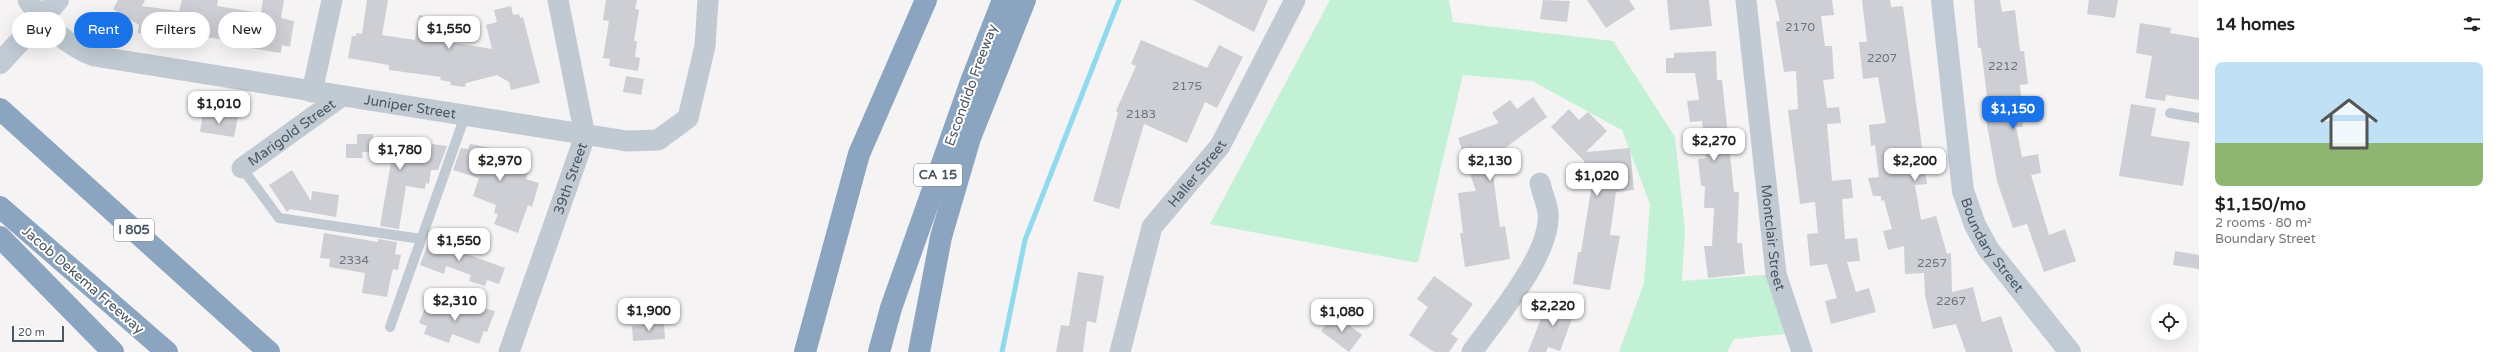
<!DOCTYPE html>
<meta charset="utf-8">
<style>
:root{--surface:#fff;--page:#f2f2f2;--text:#202124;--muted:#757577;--accent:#1a73e8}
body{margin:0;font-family:"Varela Round",sans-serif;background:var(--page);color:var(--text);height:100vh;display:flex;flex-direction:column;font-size:15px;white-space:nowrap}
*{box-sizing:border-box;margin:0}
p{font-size:13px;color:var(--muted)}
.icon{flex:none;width:22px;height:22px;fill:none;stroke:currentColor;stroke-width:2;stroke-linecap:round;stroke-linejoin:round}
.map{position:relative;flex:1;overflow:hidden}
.sheet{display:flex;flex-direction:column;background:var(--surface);width:300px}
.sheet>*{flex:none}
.guide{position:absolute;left:12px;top:12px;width:380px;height:36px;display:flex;gap:8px}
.fabs{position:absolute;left:2151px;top:304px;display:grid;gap:8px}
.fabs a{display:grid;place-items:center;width:36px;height:36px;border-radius:50%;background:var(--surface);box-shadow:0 4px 16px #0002;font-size:20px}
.scale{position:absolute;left:12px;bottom:10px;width:52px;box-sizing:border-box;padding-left:4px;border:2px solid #4a5661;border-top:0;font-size:11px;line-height:14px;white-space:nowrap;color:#4a5661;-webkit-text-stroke:3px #fff;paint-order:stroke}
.price{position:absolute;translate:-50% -34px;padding:0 9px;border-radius:8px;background:#fff;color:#222;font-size:13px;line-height:26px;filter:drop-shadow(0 1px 2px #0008)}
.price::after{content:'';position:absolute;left:50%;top:24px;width:12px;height:9px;margin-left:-6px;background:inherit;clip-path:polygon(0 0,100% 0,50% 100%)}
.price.on{background:var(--accent);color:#fff}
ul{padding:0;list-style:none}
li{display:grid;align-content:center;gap:8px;height:212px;padding:0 16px}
li span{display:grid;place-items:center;height:124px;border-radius:8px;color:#555}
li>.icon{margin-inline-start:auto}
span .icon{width:72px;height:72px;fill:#fffc;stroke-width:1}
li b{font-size:17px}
h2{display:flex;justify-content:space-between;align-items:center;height:48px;padding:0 16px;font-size:17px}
.pill{padding:0 14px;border-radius:18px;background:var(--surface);box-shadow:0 4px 16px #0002;font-size:14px;line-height:36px}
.pill.on{background:var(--accent);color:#fff}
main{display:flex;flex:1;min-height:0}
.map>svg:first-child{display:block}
.green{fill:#c3f1d5}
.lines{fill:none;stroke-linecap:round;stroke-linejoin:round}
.stream{stroke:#90daee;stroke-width:5}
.building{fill:#cdcfd5}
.lane{stroke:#c1cad2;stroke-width:10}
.street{stroke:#c1cad2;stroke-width:21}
.secondary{stroke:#c1cbd6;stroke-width:22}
.highway{stroke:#8ba5c1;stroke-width:22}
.labels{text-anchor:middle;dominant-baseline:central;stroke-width:4;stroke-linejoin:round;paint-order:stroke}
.number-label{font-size:12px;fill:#6b747e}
.shield{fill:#fff;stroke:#808990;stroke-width:1}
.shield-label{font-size:13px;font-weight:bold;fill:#4a5661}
.street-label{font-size:14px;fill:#4a5661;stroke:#fff}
</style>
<main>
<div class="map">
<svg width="2199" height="352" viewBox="0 0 2199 352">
<rect width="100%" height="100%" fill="#f5f3f3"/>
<!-- green -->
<path class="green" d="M1330 0H1449L1453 22 1613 41 1675 137 1685 230 1682 281 1776 274 1796 333 1734 339 1727 352H1619L1644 283 1650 204 1622 130 1532 81 1463 75 1418 263 1210 224Z"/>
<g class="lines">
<!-- stream -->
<path class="stream" d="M1002 352 1025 240 1119 0"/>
</g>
<!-- building -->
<g class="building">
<path d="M118 0H145L142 6 179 11 182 0H218L217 6 261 13 263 0H284L281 18 294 21 290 47 282 45 281 53 237 46V43L227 40 197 36 196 43 138 33 139 25 113 9Z"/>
<path d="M367 0H388L382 35 415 40 419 15 435 18 431 39 492 49 486 25 497 22 494 10 511 6 513 15 519 14 520 18 523 17 540 83 511 90 509 82 497 75 466 83 465 87 450 85 451 82 440 80 441 77 389 70V65L348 58 352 36H356V33L362 34Z"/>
<path d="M606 0H637L635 9 639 10 634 41H637L635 57 640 58 638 71 609 66 610 59 603 58 609 21 603 20Z"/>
<path d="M1193 0H1268L1254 32Z"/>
<path d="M1543 0 1570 1 1567 22 1540 19Z"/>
<path d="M1587 0H1629L1635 9 1606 28Z"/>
<path d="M1667 0H1709L1712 26 1670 30Z"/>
<path d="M1775 0H1832L1834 15 1821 16 1825 46H1832L1834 79 1823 80 1827 108 1839 107 1841 123 1827 124 1832 181 1851 179 1853 198 1842 199 1845 239 1857 238 1860 261 1847 262 1856 292 1869 288 1876 312 1831 324 1825 301 1837 298 1827 264 1810 266 1807 234 1818 233 1815 202 1800 204 1788 110 1798 109 1796 71 1784 72 1776 22 1780 21Z"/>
<path d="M1862 0H1890L1891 7 1903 6 1927 184 1915 185 1921 220 1936 216 1947 254 1951 253 1952 292 1973 287 1982 322 2001 316 2013 352H1966L1956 324 1933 329 1925 295 1924 273 1905 274 1904 246 1888 250 1883 231 1892 229 1884 200 1881 201V196H1873L1868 178 1879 177 1875 145 1871 146 1869 125 1886 123 1878 77 1863 79 1859 42H1867Z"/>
<path d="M1974 0H2000L2002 12 2015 10 2020 51H2024L2028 84 2020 85 2023 127H2016L2022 157 2038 154 2041 173 2031 175 2049 235 2065 229 2076 261 2044 272 2027 224 2013 228 1997 181 1987 125 1985 96H1987L1981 48H1978Z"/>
<path d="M2089 0H2118L2115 18 2087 14Z"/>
<path d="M2140 23 2171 28 2170 33 2199 38V100L2166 95 2165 101 2145 98 2152 56 2136 53Z"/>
<path d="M1141 40 1207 68 1219 45 1243 57 1217 108 1205 102 1187 143 1144 124 1119 209 1093 201 1118 113 1116 111 1136 66 1131 64Z"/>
<path d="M1716 51 1717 80H1722L1734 192H1739L1737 243H1742L1745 274 1708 278 1704 246H1712L1714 208H1704L1705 186H1701L1698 159 1706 158 1702 121 1690 122 1687 101 1699 100 1695 73H1666V58H1674V53Z"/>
<path d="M626 76 644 79 641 95 623 92Z"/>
<path d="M1533 97 1547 117 1497 154 1500 164 1492 167 1500 227 1505 226 1510 259 1465 267 1460 233H1463L1458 193 1476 191 1458 138 1499 123 1492 113 1510 100 1517 109Z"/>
<path d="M2131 104 2156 108 2151 136 2190 142 2183 186 2119 176Z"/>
<path d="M1569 109 1579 120 1588 112 1607 131 1586 152 1630 148 1634 190 1616 192 1610 235 1620 236 1610 290 1573 284 1578 252H1581L1592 184 1586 185 1584 161 1551 127Z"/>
<path d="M203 113 238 117 234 137 200 132Z"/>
<path d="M357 134H373V139L432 148V144L447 146 438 170H431L429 184 426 183 425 189 406 186 399 229 380 226 393 151 362 152 363 158H346V144H357Z"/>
<path d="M470 144 530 155 525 171 528 172 526 179 539 183 532 207 528 205 518 233 494 224 498 214 494 213 496 205 473 196 479 178 453 170 461 148 468 149Z"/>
<path d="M292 170 311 201 312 191 339 195 336 217 290 209 287 212 269 185Z"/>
<path d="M324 233 378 242V239L397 242 395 254 401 255 398 270 393 269 391 276 387 297 362 293 365 273 329 267 330 259 320 258Z"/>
<path d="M431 235 455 244 453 249 505 268 499 284 487 280 485 286 469 281 471 275 446 266 444 274 420 265Z"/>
<path d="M2175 251 2199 255V269L2173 265Z"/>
<path d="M1078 272 1104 276 1096 323 1087 321 1083 352H1056L1061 325 1069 326Z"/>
<path d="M1434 276 1473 304 1451 334 1458 339 1449 352H1434L1409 335 1428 307 1417 299Z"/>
<path d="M429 298 474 313 477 307 495 311 487 332 484 331 479 344 452 334 449 343 424 334 427 326 419 323Z"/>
<path d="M1549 298 1576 308 1560 351 1548 347 1546 352H1528Z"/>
<path d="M1335 314 1362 335 1349 352 1321 331Z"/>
<path d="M664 323 665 339 633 341 632 326Z"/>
</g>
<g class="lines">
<!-- lane -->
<g class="lane">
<path d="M2170 113 2199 118"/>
<path d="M242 168 279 218 421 239"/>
<path d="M390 327 465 116"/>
</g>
<!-- street -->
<g class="street">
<path id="s1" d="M28 0C45 25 66 45 94 56L627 141 658 140 688 118 705 46 708 0"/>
<path id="s2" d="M1746 0 1776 274 1802 352"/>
<path d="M312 92 332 0"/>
<path id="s3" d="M242 168 342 96"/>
<path id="s4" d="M509 352 585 136 558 0"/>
<path id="s5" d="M1120 352 1152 227 1220 146 1295 0"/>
<path d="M1472 352C1495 319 1552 254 1548 213 1547 203 1542 193 1540 183"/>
</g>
<!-- secondary -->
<g class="secondary">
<path id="s6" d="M1942 0 1963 191 1975 225 1988 249 2070 352"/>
<path d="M0 63 58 0"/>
</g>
<!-- highway -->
<g class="highway">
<path d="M0 109 269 352"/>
<path d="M0 207 167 352"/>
<path d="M0 237 113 352"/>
<path d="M805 352 859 154 926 0"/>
<path d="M879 352 891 308 972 79 1003 0"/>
<path d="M919 352 941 237 970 138 1025 0"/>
</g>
</g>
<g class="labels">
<!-- number labels -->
<g class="number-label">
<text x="1800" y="27">2170</text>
<text x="1882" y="58">2207</text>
<text x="2003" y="66">2212</text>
<text x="1187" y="86">2175</text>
<text x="1141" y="114">2183</text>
<text x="354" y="260">2334</text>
<text x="1932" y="263">2257</text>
<text x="1951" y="301">2267</text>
</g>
<!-- shield labels -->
<g class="shield">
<rect x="914" y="164" width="48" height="22" rx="3"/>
<rect x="114" y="219" width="40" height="22" rx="3"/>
</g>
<g class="shield-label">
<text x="938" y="175">CA 15</text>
<text x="134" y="230">I 805</text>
</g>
<!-- street labels -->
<g class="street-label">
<text transform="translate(971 85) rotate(-70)">Escondido Freeway</text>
<text stroke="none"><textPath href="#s1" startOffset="408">Juniper Street</textPath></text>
<text stroke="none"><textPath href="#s3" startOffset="61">Marigold Street</textPath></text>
<text stroke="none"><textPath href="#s5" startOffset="199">Haller Street</textPath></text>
<text stroke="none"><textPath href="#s4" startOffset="184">39th Street</textPath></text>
<text stroke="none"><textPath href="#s2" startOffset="239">Montclair Street</textPath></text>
<text stroke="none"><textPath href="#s6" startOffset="254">Boundary Street</textPath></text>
<text transform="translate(83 280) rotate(41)">Jacob Dekema Freeway</text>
</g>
</g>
</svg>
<div class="fabs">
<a><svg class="icon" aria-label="locate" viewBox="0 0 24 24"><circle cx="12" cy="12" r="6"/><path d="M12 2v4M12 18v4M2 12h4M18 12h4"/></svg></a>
</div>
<div class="scale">20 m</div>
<b class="price" style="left:449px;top:50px">$1,550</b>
<b class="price" style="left:219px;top:125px">$1,010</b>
<b class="price on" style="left:2013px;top:130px">$1,150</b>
<b class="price" style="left:1714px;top:162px">$2,270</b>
<b class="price" style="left:400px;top:171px">$1,780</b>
<b class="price" style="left:500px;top:182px">$2,970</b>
<b class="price" style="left:1490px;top:182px">$2,130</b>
<b class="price" style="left:1915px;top:182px">$2,200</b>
<b class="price" style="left:1597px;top:197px">$1,020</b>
<b class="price" style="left:459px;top:262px">$1,550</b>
<b class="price" style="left:455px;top:322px">$2,310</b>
<b class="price" style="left:1553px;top:327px">$2,220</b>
<b class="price" style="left:649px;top:332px">$1,900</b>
<b class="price" style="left:1342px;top:333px">$1,080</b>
<div class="guide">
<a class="pill">Buy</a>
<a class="pill on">Rent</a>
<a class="pill">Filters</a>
<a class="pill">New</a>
</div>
</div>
<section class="sheet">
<h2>14 homes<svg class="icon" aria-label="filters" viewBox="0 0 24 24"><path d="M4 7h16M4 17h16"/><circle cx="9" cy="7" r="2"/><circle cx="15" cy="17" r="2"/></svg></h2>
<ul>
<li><span style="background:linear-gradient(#bfe0f5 65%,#8fb573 0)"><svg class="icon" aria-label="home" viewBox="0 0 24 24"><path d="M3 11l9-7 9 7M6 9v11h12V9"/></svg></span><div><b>$1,150/mo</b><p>2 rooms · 80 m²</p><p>Boundary Street</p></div></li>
</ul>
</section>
</main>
